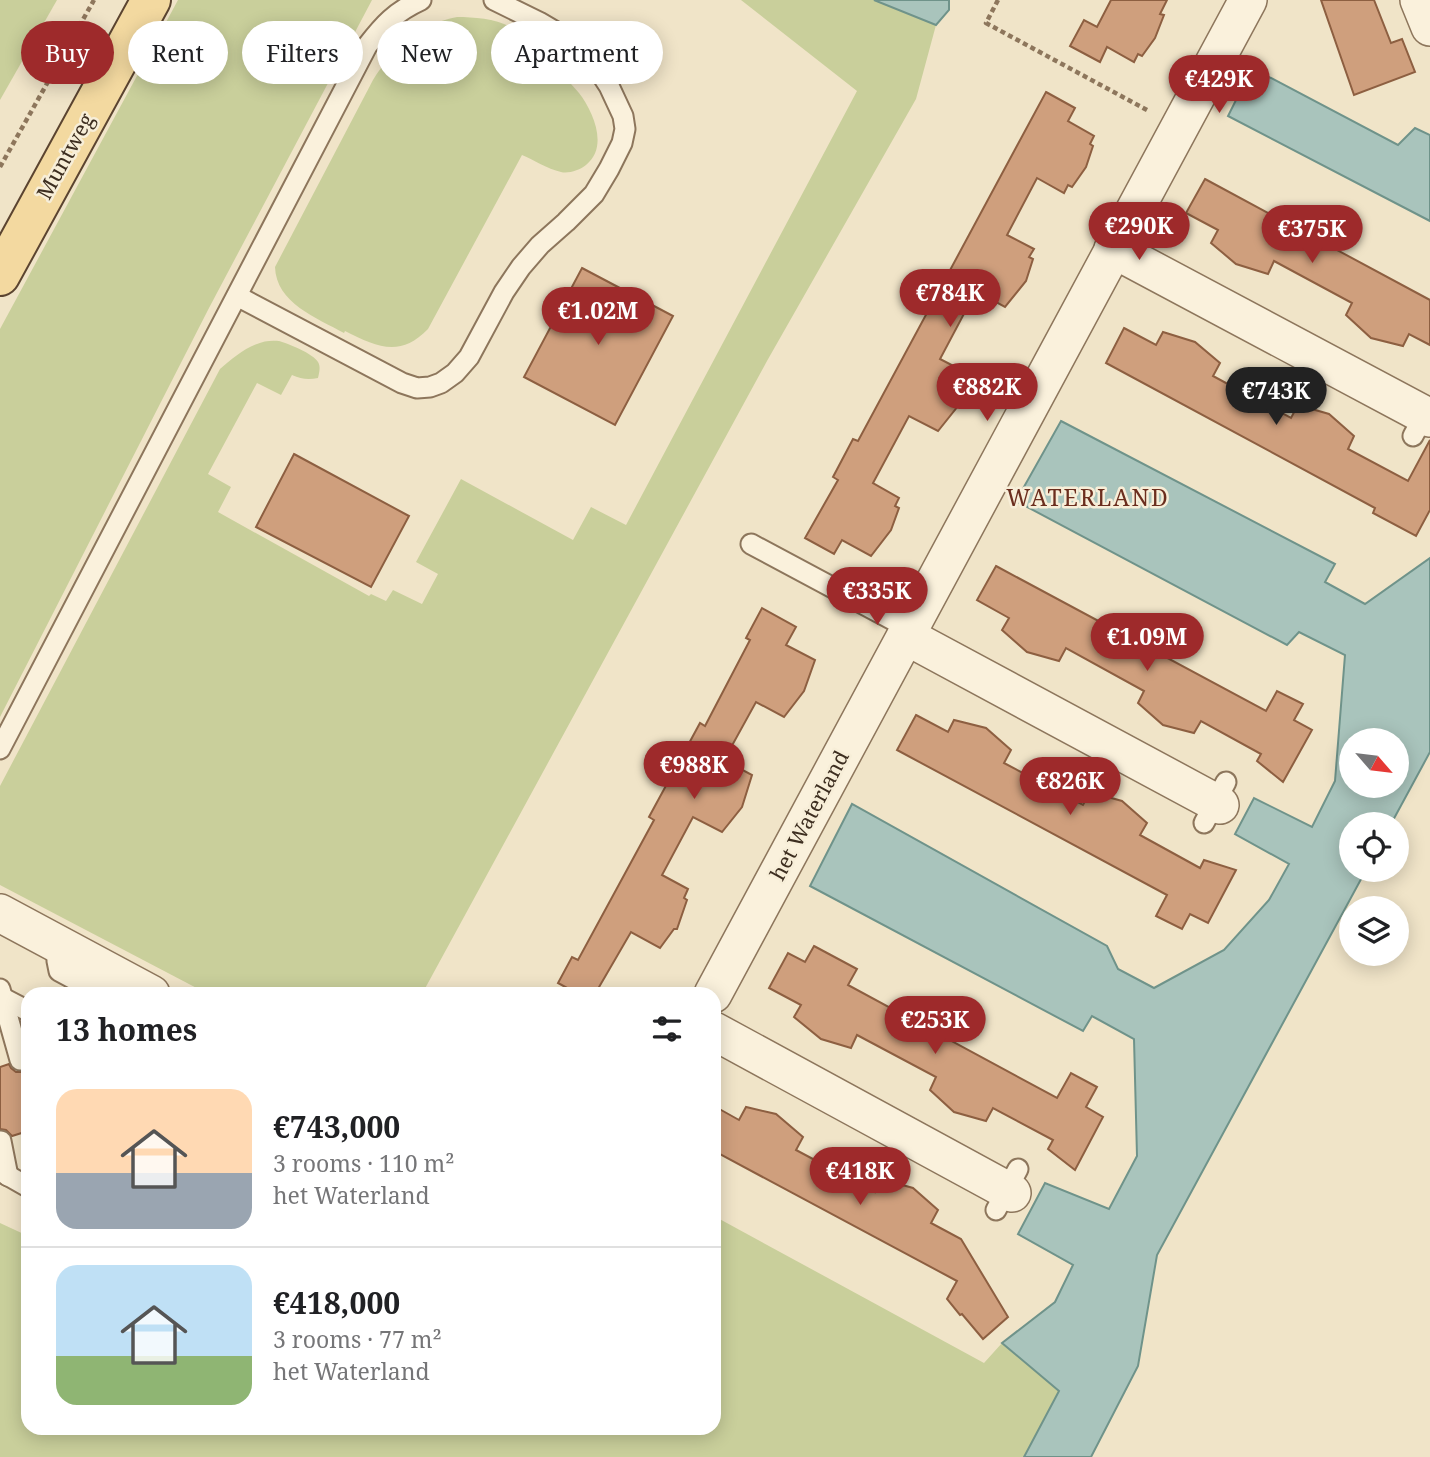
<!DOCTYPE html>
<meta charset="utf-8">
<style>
:root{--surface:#fff;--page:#f2f2f2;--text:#202124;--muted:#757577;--line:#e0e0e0;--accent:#9e2a2b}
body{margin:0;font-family:"Noto Serif",serif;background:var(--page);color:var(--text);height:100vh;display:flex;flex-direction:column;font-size:26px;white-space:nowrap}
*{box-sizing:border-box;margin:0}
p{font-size:23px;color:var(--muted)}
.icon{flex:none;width:38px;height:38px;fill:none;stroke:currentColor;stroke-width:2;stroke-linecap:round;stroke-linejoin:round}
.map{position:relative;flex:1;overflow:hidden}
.panel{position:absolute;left:21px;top:987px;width:700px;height:448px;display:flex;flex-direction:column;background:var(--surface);border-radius:21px;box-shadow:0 4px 18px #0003}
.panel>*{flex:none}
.banner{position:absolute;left:21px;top:21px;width:700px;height:63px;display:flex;gap:14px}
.needle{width:46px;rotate:118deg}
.tools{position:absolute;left:1339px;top:728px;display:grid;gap:14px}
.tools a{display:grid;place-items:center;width:70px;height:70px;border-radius:50%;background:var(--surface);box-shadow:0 4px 18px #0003;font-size:35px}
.price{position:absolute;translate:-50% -60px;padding:0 16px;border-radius:24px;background:var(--accent);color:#fff;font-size:23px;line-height:46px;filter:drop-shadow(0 2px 4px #0008)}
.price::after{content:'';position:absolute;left:50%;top:42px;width:21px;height:16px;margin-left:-10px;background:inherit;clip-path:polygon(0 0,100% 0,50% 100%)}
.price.active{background:#222;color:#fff}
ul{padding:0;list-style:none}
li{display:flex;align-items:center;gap:21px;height:175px;padding:0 35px}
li+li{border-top:2px solid var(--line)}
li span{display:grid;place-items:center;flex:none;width:196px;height:140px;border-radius:21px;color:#555}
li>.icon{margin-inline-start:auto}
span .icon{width:84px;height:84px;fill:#fffc;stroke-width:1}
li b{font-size:30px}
h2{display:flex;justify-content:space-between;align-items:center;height:84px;padding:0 35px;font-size:30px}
.tag{padding:0 24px;border-radius:32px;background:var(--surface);box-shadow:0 4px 18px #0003;font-size:24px;line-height:63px}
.tag.active{background:var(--accent);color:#fff}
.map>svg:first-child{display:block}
.green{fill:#c9cf9b}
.water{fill:#a9c4bc;stroke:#6f938a;stroke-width:2;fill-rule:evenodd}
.building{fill:#cf9f7d;stroke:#8d5f41;stroke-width:2}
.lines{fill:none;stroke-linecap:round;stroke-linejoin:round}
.service-casing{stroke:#8d765c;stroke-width:23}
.minor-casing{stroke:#8d765c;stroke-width:40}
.primary-casing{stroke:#5b4430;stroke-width:42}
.path{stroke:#8d765c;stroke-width:4.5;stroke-dasharray:5 3.5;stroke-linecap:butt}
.service{stroke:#faf1dc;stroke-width:19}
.minor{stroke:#faf1dc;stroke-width:37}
.primary{stroke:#f3d9a0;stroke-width:38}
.labels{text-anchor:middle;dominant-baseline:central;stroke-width:5;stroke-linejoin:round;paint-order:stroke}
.street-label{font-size:21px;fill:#3d2e20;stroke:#f7eed8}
.neighbourhood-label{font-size:23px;letter-spacing:2px;fill:#6b2e1e;stroke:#f7eed8}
</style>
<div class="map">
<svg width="1430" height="1457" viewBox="0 0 1430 1457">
<rect width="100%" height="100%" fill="#f0e4c8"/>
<!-- green -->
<g class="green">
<path d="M0 0H57L0 100Z"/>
<path d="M178 0H372L209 308 0 717V329Z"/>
<path d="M741 0H874L936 25 916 99 767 361 422 994H208L0 885V786L220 369C231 360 243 349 257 344 263 341 272 340 279 341 287 343 314 354 318 362 321 367 319 373 318 378 308 380 301 379 292 375L281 395 257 383 208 474 231 487 218 512 369 596 371 594 386 601 393 590 422 604 438 574 416 562 461 479 573 540 591 507 626 525 857 91Z"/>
<path d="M457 17C475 17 499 19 514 29 526 37 538 51 549 62 559 72 570 82 579 93 593 111 609 147 586 165 580 170 568 174 561 172 547 169 534 160 522 155L428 329C400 358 377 347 345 331L344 333C317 318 276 303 275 267L373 80C393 48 419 24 457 17Z"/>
<path d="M714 1216 984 1363 1002 1343 1059 1391 1024 1457H0V1223L28 1236V1428H714Z"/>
</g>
<!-- water -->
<g class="water">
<path d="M874 0H949V10L936 25Z"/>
<path d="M1252 68 1398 145 1415 128 1430 135V221L1228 116Z"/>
<path d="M1061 421 1335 564 1325 582 1365 604 1430 558V752L1391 824H1351V870H1366L1157 1255 1138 1366 1091 1457H1024L1059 1391 1002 1343 1055 1302 1073 1265 1018 1234 1045 1183 1109 1209 1137 1156 1134 1039 1092 1016 1083 1031 810 886 852 804 1107 946 1118 969 1154 988 1224 950 1269 900 1289 864 1235 834 1254 798 1312 827 1335 781 1345 655 1299 632 1287 645 1016 501ZM1396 740V786H1351V740Z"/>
</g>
<!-- building -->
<g class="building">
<path d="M1111 0H1167L1160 14 1164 15 1155 38 1142 56 1138 54 1134 62 1107 47 1100 62 1070 46 1084 20 1097 27Z"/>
<path d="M1321 0H1374L1391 43 1402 39 1415 72 1354 95Z"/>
<path d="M1046 92 1075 108 1068 121 1094 136 1090 144 1093 146 1086 167 1072 187 1068 185 1064 193 1037 178 1007 235 1034 249 1029 257 1033 259 1026 281 1005 307 976 291 940 359 969 374 958 406 938 431 909 416 873 483 899 498 895 506 899 508 891 530 871 556 842 540 834 554 805 538 838 480 833 477 853 439 858 441Z"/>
<path d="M1205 179 1430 300V345L1409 334 1403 346 1371 338 1346 315 1352 303 1274 261 1268 274 1236 264 1211 243 1218 230 1186 213Z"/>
<path d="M582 268 673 316 615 425 524 377Z"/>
<path d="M1124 328 1156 345 1163 332 1195 342 1220 363 1213 376 1291 418 1298 405 1329 414 1354 436 1348 449 1408 481 1430 440V510L1416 536 1373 513 1375 508 1106 363Z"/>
<path d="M294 454 409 516 371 587 256 527Z"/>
<path d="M996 566 1266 711 1277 691 1303 704 1294 720 1312 730 1283 782 1257 761 1261 754 1201 721 1194 733 1163 725 1138 703 1144 691 1066 648 1059 661 1027 652 1002 630 1009 618 977 600Z"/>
<path d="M762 608 796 627 786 645 815 660 804 691 784 717 756 702 724 760 752 775 742 807 722 832 693 817 662 875 688 889 684 898 687 900 677 929H674L660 948 631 932 595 994H578L558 983 572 957 578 960 654 820 649 817 700 723 705 726 750 640 746 638Z"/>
<path d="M916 715 948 732 954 720 986 728 1011 750 1004 763 1083 805 1090 792 1122 801 1147 823 1140 835 1200 868 1204 860 1236 870 1208 923 1190 914 1182 929 1156 916 1167 895 897 750Z"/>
<path d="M814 946 857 969 848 985 1057 1098 1071 1073 1097 1087 1086 1107 1103 1117 1075 1170 1048 1149 1053 1140 993 1108 986 1121 954 1112 930 1090 936 1077 857 1035 851 1048 821 1039 794 1017 801 1005 769 988 788 953 805 962Z"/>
<path d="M9 1064 11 1068 16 1072H23L28 1069V1131L12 1136 6 1130 0 1129V1067Z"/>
<path d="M714 1106 739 1120 746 1107 776 1114 803 1137 796 1150 875 1192 881 1179 913 1188 938 1210 931 1223 961 1239 1008 1317 983 1339 962 1314 960 1315 947 1299 957 1281 714 1151Z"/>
</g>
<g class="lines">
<!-- service casing -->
<g class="service-casing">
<g id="service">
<path d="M237 296 402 383 417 388 430 387 441 383 455 373 469 357 504 292 521 267 540 245 566 222 594 194 609 169 622 143 625 129 623 116 609 86 592 60 578 45 539 22 494 0"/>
<path d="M1413 436 1428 408"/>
<path d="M751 544 910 629"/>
<path d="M0 749 367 46C384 24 395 12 421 0"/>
<path d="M1204 823 1226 782"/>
<path d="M57 943V961L59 971 102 994"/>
<path d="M0 989 20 1060"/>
<path d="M3 998 28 1011"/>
<path d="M1 1141 8 1176"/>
<path d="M0 1171 28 1187"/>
<path d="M996 1210 1018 1169"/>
</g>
</g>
<!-- minor casing -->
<g class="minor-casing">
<g id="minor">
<path d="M1419 0 1430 27"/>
<path d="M1113 249 1430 418"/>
<path d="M906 636 1220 805"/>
<path d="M0 913 151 994"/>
<path d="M713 994 1248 0"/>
<path d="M714 1031 1012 1193"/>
</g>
</g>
<!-- primary casing -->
<g class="primary-casing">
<path id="primary" d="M0 276 151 0"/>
</g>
<!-- path -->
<g class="path">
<path d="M998 0 986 23 1147 110"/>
<path d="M0 167 94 0"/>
</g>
<!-- service -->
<use href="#service" class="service"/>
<!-- minor -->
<use href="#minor" class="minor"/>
<!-- primary -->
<use href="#primary" class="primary"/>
</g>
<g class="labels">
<!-- street labels -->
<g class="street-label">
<text transform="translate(65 156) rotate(-61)">Muntweg</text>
<text transform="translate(809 815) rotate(-62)">het Waterland</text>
</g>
<!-- neighbourhood labels -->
<g class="neighbourhood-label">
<text x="1088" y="497">WATERLAND</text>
</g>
</g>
</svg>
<div class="tools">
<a><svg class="needle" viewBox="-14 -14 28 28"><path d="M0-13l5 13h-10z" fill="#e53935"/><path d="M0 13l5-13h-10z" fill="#757577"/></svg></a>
<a><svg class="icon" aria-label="locate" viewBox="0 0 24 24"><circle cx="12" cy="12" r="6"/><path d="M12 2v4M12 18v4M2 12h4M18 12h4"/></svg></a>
<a><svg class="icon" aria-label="layers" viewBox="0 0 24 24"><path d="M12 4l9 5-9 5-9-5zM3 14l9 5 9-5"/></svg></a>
</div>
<b class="price" style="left:1219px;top:115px">€429K</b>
<b class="price" style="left:1139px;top:262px">€290K</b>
<b class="price" style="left:1312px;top:265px">€375K</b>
<b class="price" style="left:950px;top:329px">€784K</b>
<b class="price" style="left:598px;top:347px">€1.02M</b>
<b class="price" style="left:987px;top:423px">€882K</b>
<b class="price active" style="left:1276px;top:427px">€743K</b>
<b class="price" style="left:877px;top:627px">€335K</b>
<b class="price" style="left:1147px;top:673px">€1.09M</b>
<b class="price" style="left:694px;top:801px">€988K</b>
<b class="price" style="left:1070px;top:817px">€826K</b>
<b class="price" style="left:935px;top:1056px">€253K</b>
<b class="price" style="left:860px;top:1207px">€418K</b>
<div class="banner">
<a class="tag active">Buy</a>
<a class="tag">Rent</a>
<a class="tag">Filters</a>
<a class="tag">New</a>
<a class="tag">Apartment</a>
</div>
<section class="panel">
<h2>13 homes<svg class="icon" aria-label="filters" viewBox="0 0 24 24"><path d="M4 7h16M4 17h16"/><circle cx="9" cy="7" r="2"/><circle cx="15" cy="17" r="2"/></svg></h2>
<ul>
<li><span style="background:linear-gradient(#ffd9b3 60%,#9aa5b1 0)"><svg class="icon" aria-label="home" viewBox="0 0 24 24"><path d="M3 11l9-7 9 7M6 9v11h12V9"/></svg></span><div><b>€743,000</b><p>3 rooms · 110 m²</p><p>het Waterland</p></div></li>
<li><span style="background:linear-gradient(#bfe0f5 65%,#8fb573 0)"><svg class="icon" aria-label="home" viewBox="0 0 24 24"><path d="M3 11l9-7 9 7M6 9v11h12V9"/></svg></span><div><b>€418,000</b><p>3 rooms · 77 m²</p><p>het Waterland</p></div></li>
</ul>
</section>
</div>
